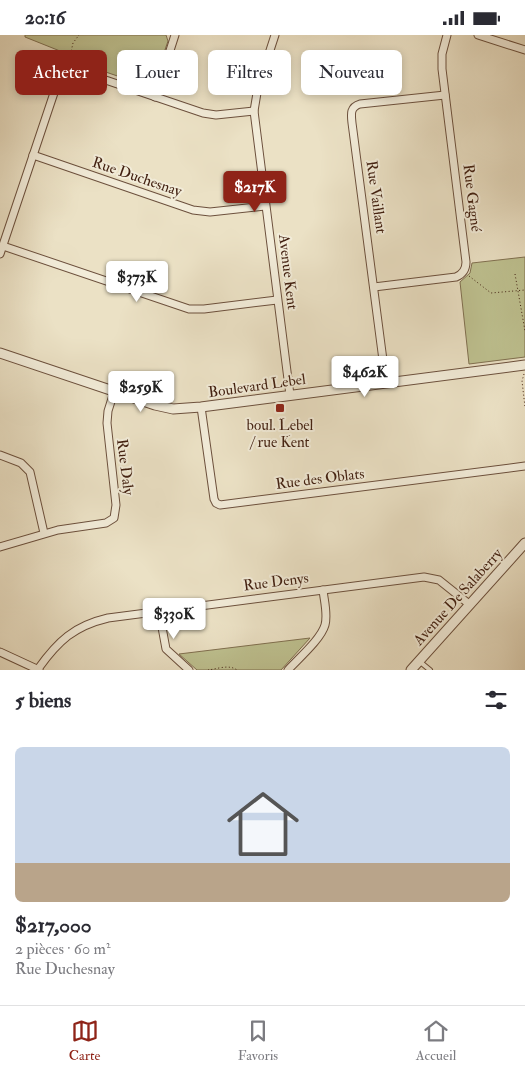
<!DOCTYPE html>
<html lang="fr">
<meta charset="utf-8">
<style>
:root{--surface:#fff;--page:#f2f2f3;--text:#2b2b33;--muted:#7c7c81;--line:#e1e1e2;--accent:#8f2418}
body{margin:0;font-family:"IM FELL Double Pica",serif;background:var(--page);color:var(--text);height:100vh;display:flex;flex-direction:column;font-size:19px;white-space:nowrap}
*{box-sizing:border-box;margin:0}
p{font-size:16px;color:var(--muted)}
.icon{flex:none;width:28px;height:28px;fill:none;stroke:currentColor;stroke-width:2;stroke-linecap:round;stroke-linejoin:round}
.map{position:relative;height:635px;overflow:hidden}
.drawer{display:flex;flex-direction:column;background:var(--surface);flex:1}
.drawer>*{flex:none}
.top-card{position:absolute;left:15px;top:15px;width:495px;height:45px;display:flex;gap:10px}
.price{position:absolute;translate:-50% -42px;padding:0 11px;border-radius:5px;background:#fff;color:#222;font-size:16px;line-height:32px;filter:drop-shadow(0 1px 2px #0008)}
.price::after{content:'';position:absolute;left:50%;top:30px;width:15px;height:11px;margin-left:-8px;background:inherit;clip-path:polygon(0 0,100% 0,50% 100%)}
.price.current{background:var(--accent);color:#fff}
ul{padding:0;list-style:none}
li{display:grid;align-content:center;gap:10px;height:265px;padding:0 15px}
li+li{border-top:1px solid var(--line)}
li span{display:grid;place-items:center;height:155px;border-radius:8px;color:#555}
li>.icon{margin-inline-start:auto}
span .icon{width:90px;height:90px;fill:#fffc;stroke-width:1}
li b{font-size:21px}
h2{display:flex;justify-content:space-between;align-items:center;height:60px;padding:0 15px;font-size:21px}
.tag{padding:0 18px;border-radius:8px;background:var(--surface);box-shadow:0 2px 8px #0003;font-size:18px;line-height:45px}
.tag.current{background:var(--accent);color:#fff}
.status{display:flex;justify-content:space-between;align-items:center;height:35px;padding:0 25px;background:var(--surface);direction:ltr}
.status svg{height:14px;fill:currentColor}
.tabs{display:flex;justify-content:space-around;align-items:center;height:70px;border-top:1px solid var(--line);background:var(--surface);font-size:14px;color:var(--muted)}
.tabs a{display:grid;justify-items:center;gap:2px}
.tabs .current{color:var(--accent)}
.map>svg:first-child{display:block}
.green{fill:#bec190;stroke:#807050}
.lines{fill:none;stroke-linecap:round;stroke-linejoin:round}
.service-casing{stroke:#6c503d;stroke-width:6}
.minor-casing{stroke:#6c503d;stroke-width:9}
.tertiary-casing{stroke:#6c503d;stroke-width:11}
.path{stroke:#411f10;stroke-width:1;stroke-dasharray:1 2.5;stroke-linecap:butt}
.service{stroke:#f2ecd9;stroke-width:4}
.minor{stroke:#f2ecd9;stroke-width:7}
.tertiary{stroke:#f2ecd9;stroke-width:9}
.poi-dot{fill:#8f2418;stroke:#f2ecd9;stroke-width:2}
.labels{text-anchor:middle;dominant-baseline:central;stroke-width:4;stroke-linejoin:round;paint-order:stroke}
.street-label{font-size:15px;fill:#411f10;stroke:#f2ecd9}
.poi-label{font-size:15px;fill:#411f10;stroke:#f2ecd9}
</style>
<div class="status"><b>20:16</b><svg viewBox="0 0 49 12"><path d="M0 12V9h3v3zM5 12V6h3v6zM10 12V3h3v9zM15 12V0h3v12zM26 1h20v11H26zM47 4h2v5h-2z"/></svg></div>
<div class="map">
<svg width="525" height="635" viewBox="0 0 525 635">
<rect width="100%" height="100%" fill="#ebe1c5"/>
<filter id="stains"><feTurbulence type="fractalNoise" baseFrequency=".004" numOctaves="4"/><feColorMatrix values="0 0 0 0 .2 0 0 0 0 .09 0 0 0 0 .02 0 0 0 .5 -.17"/></filter>
<radialGradient id="worn" r=".72"><stop offset=".6" stop-color="#630" stop-opacity="0"/><stop offset="1" stop-color="#630" stop-opacity=".3"/></radialGradient>
<!-- green -->
<g class="green">
<path d="M25 0H166L168 6 154 47 151 51H147L82 29 68 26 60 16 25 2Z"/>
<path d="M525 222V322L469 329 460 247 470 238 472 228Z"/>
<path d="M310 603 281 635H197L179 619Z"/>
</g>
<g class="lines">
<!-- service casing -->
<g class="service-casing">
<path id="service" d="M419 626 430 635"/>
</g>
<!-- minor casing -->
<g class="minor-casing">
<g id="minor">
<path d="M275 0 258 52 254 76 290 360"/>
<path d="M478 0 525 15"/>
<path d="M155 62 175 0"/>
<path d="M33 120 193 175 210 177 265 171"/>
<path d="M3 211 189 274H204L277 265"/>
<path d="M0 219 59 43C63 36 69 34 76 35L203 78 216 80 254 76"/>
<path d="M374 252 456 242C463 239 466 234 466 227L442 34V19L447 0"/>
<path d="M386 348 352 88C351 79 350 72 360 69L445 60"/>
<path d="M201 372 214 464 216 468 220 470 525 431"/>
<path d="M0 420 21 428 30 437 44 498"/>
<path d="M0 512 58 495 106 488 114 483 116 470 107 388 108 376 114 357"/>
<path d="M159 576 166 614 189 635"/>
<path d="M0 617 39 635"/>
<path d="M38 634C58 606 74 591 108 583L424 542 439 545 469 569"/>
<path d="M288 635C299 623 321 604 325 590 328 579 324 565 323 555"/>
</g>
</g>
<!-- tertiary casing -->
<g class="tertiary-casing">
<g id="tertiary">
<path d="M0 318 155 370 173 374 201 372 525 330"/>
<path d="M411 635 525 508"/>
</g>
</g>
<!-- path -->
<g class="path">
<path d="M69 26 73 8 79 0"/>
<path d="M515 239 525 296"/>
<path d="M469 241 491 258 525 255"/>
<path d="M524 339 522 346 525 372"/>
<path d="M208 635C217 634 229 629 237 635"/>
</g>
<!-- service -->
<use href="#service" class="service"/>
<!-- minor -->
<use href="#minor" class="minor"/>
<!-- tertiary -->
<use href="#tertiary" class="tertiary"/>
</g>
<!-- markers -->
<rect class="poi-dot" x="275" y="368" width="10" height="10" rx="2.5"/>
<g class="labels">
<!-- street labels -->
<g class="street-label">
<text transform="translate(137 142) rotate(19)">Rue Duchesnay</text>
<text transform="translate(376 162) rotate(82)">Rue Vaillant</text>
<text transform="translate(472 163) rotate(83)">Rue Gagné</text>
<text transform="translate(288 237) rotate(83)">Avenue Kent</text>
<text transform="translate(257 351) rotate(-8)">Boulevard Lebel</text>
<text transform="translate(125 432) rotate(83)">Rue Daly</text>
<text transform="translate(320 444) rotate(-7)">Rue des Oblats</text>
<text transform="translate(276 547) rotate(-7)">Rue Denys</text>
<text transform="translate(458 562) rotate(-48)">Avenue De Salaberry</text>
</g>
<!-- poi labels -->
<g class="poi-label">
<text x="280" y="390">boul. Lebel<tspan x="280" dy="17">/ rue Kent</tspan></text>
</g>
</g>
<rect width="100%" height="100%" filter="url(#stains)"/>
<rect width="100%" height="100%" fill="url(#worn)"/>
</svg>
<b class="price current" style="left:255px;top:178px">$217K</b>
<b class="price" style="left:137px;top:268px">$373K</b>
<b class="price" style="left:365px;top:363px">$462K</b>
<b class="price" style="left:141px;top:378px">$259K</b>
<b class="price" style="left:174px;top:605px">$330K</b>
<div class="top-card">
<a class="tag current">Acheter</a>
<a class="tag">Louer</a>
<a class="tag">Filtres</a>
<a class="tag">Nouveau</a>
</div>
</div>
<section class="drawer">
<h2>5 biens<svg class="icon" aria-label="filters" viewBox="0 0 24 24"><path d="M4 7h16M4 17h16"/><circle cx="9" cy="7" r="2"/><circle cx="15" cy="17" r="2"/></svg></h2>
<ul>
<li><span style="background:linear-gradient(#c9d6e8 75%,#b9a48a 0)"><svg class="icon" aria-label="home" viewBox="0 0 24 24"><path d="M3 11l9-7 9 7M6 9v11h12V9"/></svg></span><div><b>$217,000</b><p>2 pièces · 60 m²</p><p>Rue Duchesnay</p></div></li>
</ul>
</section>
<nav class="tabs">
<a class="current"><svg class="icon" aria-label="map" viewBox="0 0 24 24"><path d="M3 6l6-2 6 2 6-2v14l-6 2-6-2-6 2zM9 4v14M15 6v14"/></svg>Carte</a>
<a><svg class="icon" aria-label="saved" viewBox="0 0 24 24"><path d="M7 4h10v16l-5-4-5 4z"/></svg>Favoris</a>
<a><svg class="icon" aria-label="home" viewBox="0 0 24 24"><path d="M3 11l9-7 9 7M6 9v11h12V9"/></svg>Accueil</a>
</nav>
